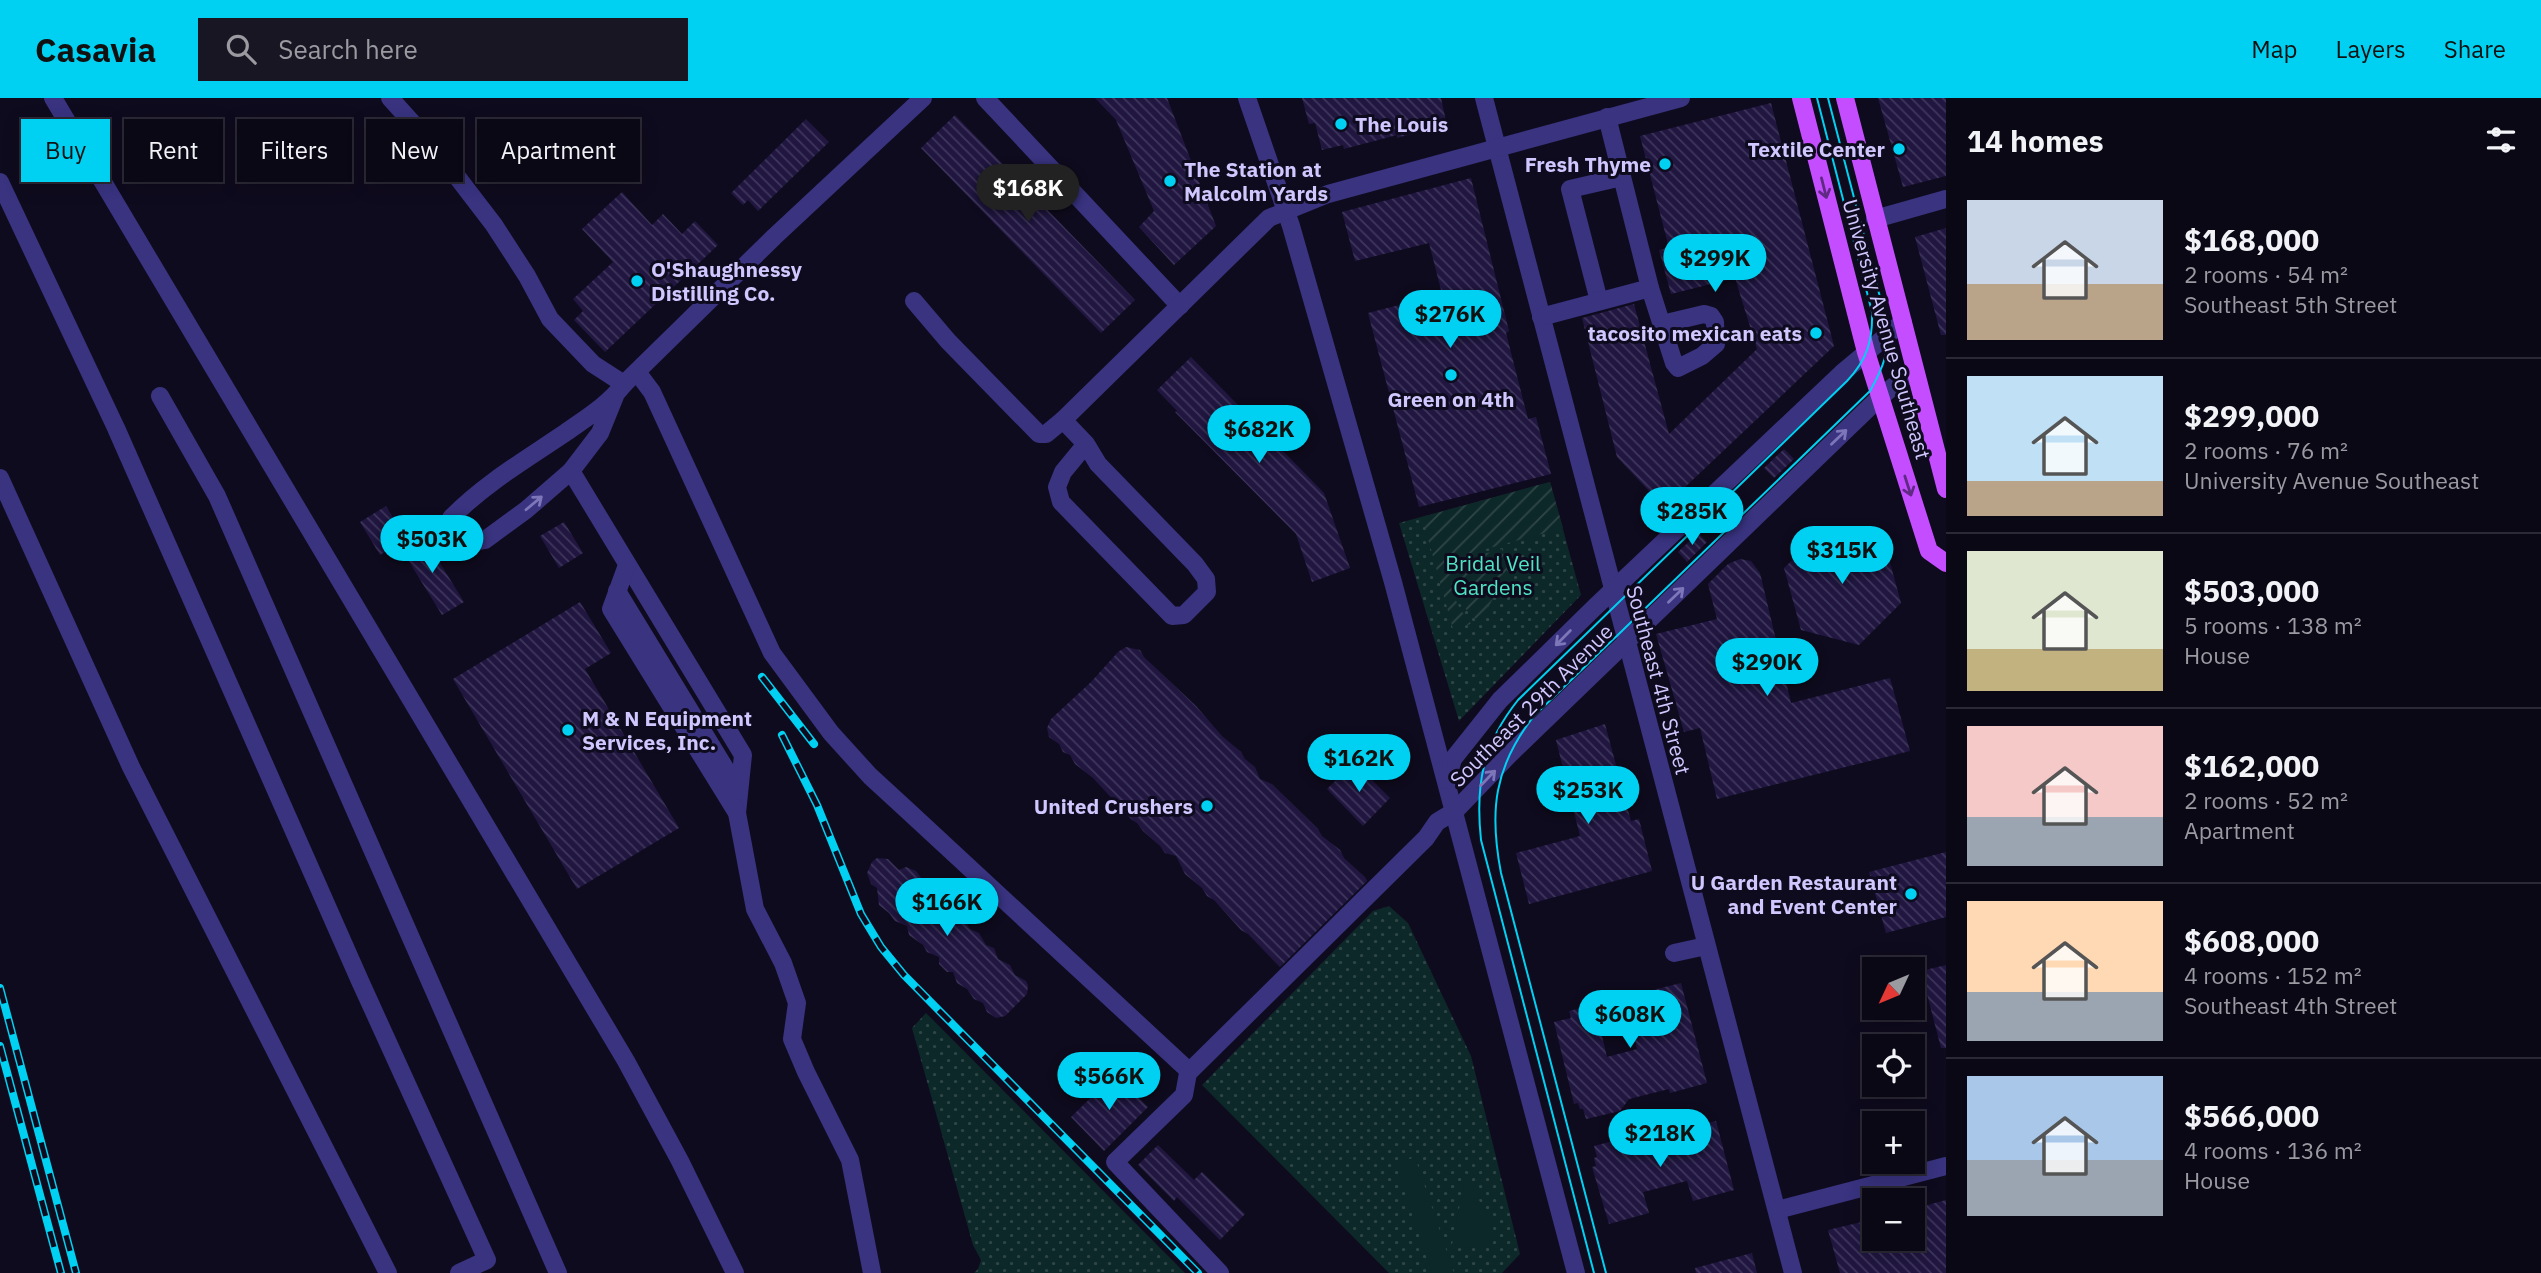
<!DOCTYPE html>
<meta charset="utf-8">
<style>
:root{--surface:#0b0816;--page:#191623;--text:#f1f3f6;--muted:#9a9aa1;--line:#2b2935;--accent:#00d1f2}
body{margin:0;font-family:"IBM Plex Sans",sans-serif;background:var(--page);color:var(--text);height:100vh;display:flex;flex-direction:column;font-size:26px;white-space:nowrap}
*{box-sizing:border-box;margin:0}
p{font-size:23px;color:var(--muted)}
.icon{flex:none;width:38px;height:38px;fill:none;stroke:currentColor;stroke-width:2;stroke-linecap:round;stroke-linejoin:round}
.map{position:relative;flex:1;overflow:hidden}
.drawer{display:flex;flex-direction:column;background:var(--surface);width:595px}
.drawer>*{flex:none}
.hud{position:absolute;left:21px;top:21px;width:665px;height:63px;display:flex;gap:14px}
.needle{width:46px;rotate:226deg}
.tools{position:absolute;left:1862px;top:859px;display:grid;gap:14px}
.tools a{display:grid;place-items:center;width:63px;height:63px;border-radius:0px;background:var(--surface);box-shadow:0 4px 18px #0003,0 0 0 2px var(--line);font-size:35px}
.price{position:absolute;translate:-50% -60px;padding:0 16px;border-radius:24px;background:var(--accent);color:#111;font-size:23px;line-height:46px;filter:drop-shadow(0 2px 4px #0008)}
.price::after{content:'';position:absolute;left:50%;top:42px;width:21px;height:16px;margin-left:-10px;background:inherit;clip-path:polygon(0 0,100% 0,50% 100%)}
.price.on{background:#222;color:#fff}
ul{padding:0;list-style:none}
li{display:flex;align-items:center;gap:21px;height:175px;padding:0 21px}
li+li{border-top:2px solid var(--line)}
li span{display:grid;place-items:center;flex:none;width:196px;height:140px;border-radius:0px;color:#555}
li>.icon{margin-inline-start:auto}
span .icon{width:84px;height:84px;fill:#fffc;stroke-width:1}
li b{font-size:30px}
h2{display:flex;justify-content:space-between;align-items:center;height:84px;padding:0 21px;font-size:30px}
.pill{padding:0 24px;border-radius:0px;background:var(--surface);box-shadow:0 4px 18px #0003,0 0 0 2px var(--line);font-size:24px;line-height:63px}
.pill.on{background:var(--accent);color:#111}
header{display:flex;align-items:center;gap:42px;box-sizing:border-box;height:98px;padding:0 35px;background:var(--accent);color:#111}
header strong{font-size:33px}
nav{display:flex;gap:38px;margin-inline-start:auto;font-size:24px}
.search{width:490px;height:63px;background:var(--page);display:flex;align-items:center;gap:18px;box-sizing:border-box;padding:0 24px;border-radius:0px;color:var(--muted);font-size:26px}
main{display:flex;flex:1;min-height:0}
.map>svg:first-child{display:block}
.grass{fill:url(#grass-dots)}
.garden{fill:url(#garden-furrows)}
.pitch{fill:#0d2828}
.building{fill:url(#building-back-hatch);fill-rule:evenodd}
.lines{fill:none;stroke-linecap:round;stroke-linejoin:round}
.minor{stroke:#393380;stroke-width:18}
.major{stroke:#c44eff;stroke-width:18}
.tram{stroke:#00d1f2;stroke-width:2}
.rail-casing{stroke:#00d1f2;stroke-width:8}
.rail{stroke:#0f0b1e;stroke-width:5;stroke-dasharray:16;stroke-linecap:butt}
.oneway{stroke:#602983}
.oneway2{stroke:#7d76b9}
.poi-dot{fill:#00d1f2;stroke:#0f0b1e;stroke-width:2.5}
.labels{text-anchor:middle;dominant-baseline:central;stroke-width:6;stroke-linejoin:round;paint-order:stroke}
.poi-label{font-size:21px;font-weight:bold;fill:#d0c7ff;stroke:#0f0b1e;text-anchor:end}
.street-label{font-size:21px;fill:#d0c7ff;stroke:#0f0b1e}
.park-label{font-size:21px;fill:#4ee4c5;stroke:#0f0b1e}
</style>
<header>
<strong>Casavia</strong>
<div class="search"><svg class="icon" aria-label="search" viewBox="0 0 24 24"><circle cx="10" cy="10" r="6"/><path d="M15 15l6 6"/></svg>Search here</div>
<nav><a>Map</a><a>Layers</a><a>Share</a></nav>
</header>
<main>
<div class="map">
<svg width="1946" height="1175" viewBox="0 0 1946 1175">
<defs>
<pattern id="grass-dots" width="8" height="8" patternUnits="userSpaceOnUse" patternTransform="scale(1.75)"><rect width="8" height="8" fill="#0d2828"/><path d="M2 2h.1M6 6h.1" fill="none" stroke="#2f4648" stroke-width="1.8" stroke-linecap="round"/></pattern>
<pattern id="garden-furrows" width="10" height="10" patternUnits="userSpaceOnUse" patternTransform="scale(1.75)"><rect width="10" height="10" fill="#0d2828"/><path d="M-1 1l2-2M0 10L10 0M9 11l2-2" fill="none" stroke="#2f4648"/></pattern>
<pattern id="building-back-hatch" width="6" height="6" patternUnits="userSpaceOnUse" patternTransform="scale(1.75)"><rect width="6" height="6" fill="#201640"/><path d="M-1 5l2 2M0 0l6 6M5-1l2 2" fill="none" stroke="#3f365d"/></pattern>
</defs>
<rect width="100%" height="100%" fill="#0f0b1e"/>
<!-- grass -->
<g class="grass">
<path d="M1550 384 1581 497 1459 623 1399 425Z"/>
<path d="M1389 808 1408 825 1471 958 1520 1156 1502 1175H1389L1202 987 1373 813Z"/>
<path d="M926 915 1185 1175H974L978 1171 981 1162 973 1147 912 930Z"/>
</g>
<!-- garden -->
<g class="garden">
<path d="M1550 384 1563 430 1453 460C1448 490 1453 503 1471 526L1453 531 1422 419Z"/>
<path d="M1502 451 1508 475 1480 523C1457 512 1456 485 1458 463Z"/>
</g>
<!-- pitch -->
<g class="pitch">
<path d="M1415 1059 1454 1175H1432L1396 1066Z"/>
<path d="M1466 1075 1498 1141 1470 1150 1452 1147Z"/>
</g>
<!-- building -->
<g class="building">
<path d="M1095 0H1167L1216 128 1174 167 1139 129 1154 113 1116 22Z"/>
<path d="M1302 0H1441L1446 23 1424 29 1425 32 1397 40V37L1344 51 1343 47 1322 52 1315 25 1309 26Z"/>
<path d="M1878 0H1946V78L1903 89Z"/>
<path d="M1771 5 1834 248 1664 409 1617 359 1582 220 1634 206 1669 336 1757 251 1735 180 1671 196 1659 152 1669 150 1640 38Z"/>
<path d="M955 17 1135 202 1101 235 921 50Z"/>
<path d="M806 21 829 44 758 113 748 102 743 107 731 95Z"/>
<path d="M1471 80 1509 233 1506 235 1528 321 1536 319 1551 376 1419 409 1368 215 1442 196 1429 145 1355 163 1342 114Z"/>
<path d="M622 94 652 127 663 116 682 136 695 123 718 147 605 254 574 222 583 213 573 201 613 164 582 131Z"/>
<path d="M1946 130V237H1941L1915 139Z"/>
<path d="M1191 259 1324 395 1350 470 1312 484 1296 436 1175 314 1177 313 1157 292Z"/>
<path d="M1784 351 1794 361 1774 380 1764 370Z"/>
<path d="M386 408 406 441 380 457 360 424Z"/>
<path d="M564 424 583 455 559 470 540 438Z"/>
<path d="M1826 430 1885 446 1901 505 1859 547 1801 532 1784 470Z"/>
<path d="M1698 435 1707 444 1687 464 1678 454Z"/>
<path d="M422 436 464 504 442 517 400 449Z"/>
<path d="M1740 461 1751 463 1760 475 1791 605 1890 580 1910 653 1717 701 1700 630 1684 634 1656 536 1717 521 1708 486 1728 466Z"/>
<path d="M580 504 611 555 585 571 679 730 577 791 453 581Z"/>
<path d="M1126 549 1140 552 1144 559 1196 608 1222 638 1241 654 1245 661 1255 669 1260 681 1272 686 1318 731 1322 738 1340 752 1344 760 1365 779 1367 783 1280 869 1248 836 1241 832 1214 802 1207 798 1202 790 1185 776 1176 758 1165 755 1160 748 1143 733 1137 725 1131 721 1093 680 1075 666 1070 657 1063 654 1059 646 1049 639 1047 630 1051 621 1091 584 1118 554Z"/>
<path d="M1605 626 1631 723 1639 721 1652 773 1529 806 1516 755 1580 738 1556 642Z"/>
<path d="M1354 664 1390 700 1363 728 1327 691Z"/>
<path d="M1946 754V819L1886 835 1869 774Z"/>
<path d="M877 760 888 761 899 772 906 769 916 773 926 786 932 789 938 800 947 804 951 815 963 820 970 831 979 835 986 847 994 850 998 861 1010 867 1015 877 1026 883 1028 887 1027 896 1005 918 996 920 987 914 983 905 974 901 967 891 957 885 953 874H947L939 866V859L927 854 923 847 909 837 907 828 895 823 889 815 879 807 877 790 871 786 867 775 872 764Z"/>
<path d="M1946 867V950H1941L1921 873Z"/>
<path d="M1681 885 1707 985 1670 995 1669 991 1629 1001 1620 1013 1586 1021 1583 1011H1580L1578 1005 1574 1006 1554 924 1571 920 1569 913ZM1630 923 1637 951 1607 959 1600 930Z"/>
<path d="M1115 976 1148 1009 1104 1053 1071 1019Z"/>
<path d="M1716 1023 1734 1092 1693 1103 1687 1083 1643 1094 1649 1115 1609 1126 1592 1069 1596 1068 1594 1060 1597 1059 1594 1048 1628 1039 1635 1043Z"/>
<path d="M1158 1047 1194 1082 1202 1074 1245 1116 1220 1142 1177 1099 1174 1103 1138 1067Z"/>
<path d="M1946 1102V1175H1840L1828 1132 1874 1121V1141H1913V1111Z"/>
<path d="M1752 1155 1757 1175H1696L1695 1170Z"/>
</g>
<g class="lines">
<!-- minor -->
<g class="minor">
<path d="M53 0 626 963 680 1063 735 1175"/>
<path d="M390 0 435 50 494 127 527 178 550 221 593 266 624 286"/>
<path d="M985 0 1180 208"/>
<path d="M1247 0 1291 128 1393 484 1576 1175"/>
<path d="M1484 0 1793 1175"/>
<path d="M0 84 116 330 360 883 487 1162 459 1175"/>
<path d="M1875 121 1946 101"/>
<path d="M1650 190 1674 265 1678 270 1702 258 1716 246 1715 224 1711 218 1704 216 1662 226"/>
<path d="M914 203 948 243 1039 336H1046L1063 322"/>
<path d="M1599 203 1570 91 1622 79"/>
<path d="M1541 219 1650 190 1607 19"/>
<path d="M637 274 652 294 772 555 831 635 870 678 907 712 1189 973"/>
<path d="M160 298 217 398 558 1175"/>
<path d="M615 298 600 335 571 373 526 412 485 442 458 447 450 436 451 420C484 386 525 362 565 335 586 320 608 307 624 286L774 139 923 0"/>
<path d="M1086 346 1063 374 1057 389 1061 404 1172 518 1184 517 1207 494 1206 481 1195 466 1098 366 1086 346 1063 322 1269 120 1328 96 1681 0"/>
<path d="M571 373 743 657 737 715"/>
<path d="M0 380 131 669 388 1175"/>
<path d="M627 467 611 511 737 715 755 811 783 865 797 905 792 941 806 974 850 1062 872 1175"/>
<path d="M617 493 739 693"/>
<path d="M1447 682 1453 661 1500 602 1596 508 1842 275 1903 224"/>
<path d="M1674 855 1706 848"/>
<path d="M1777 1112 1946 1068"/>
<path d="M1220 1175 1115 1064 1184 997 1188 975 1426 740 1437 724 1455 713 1509 657 1879 300 1914 272"/>
</g>
<!-- major -->
<g class="major">
<path d="M1801 0 1866 254 1929 453 1946 465"/>
<path d="M1845 0 1946 391"/>
</g>
<!-- tram -->
<g class="tram">
<path d="M1594 1175 1481 742C1475 686 1483 646 1518 602L1847 283C1867 262 1873 242 1872 214L1817 0"/>
<path d="M1606 1175 1501 775C1489 713 1494 669 1534 618L1870 293C1884 268 1889 255 1887 226L1828 0"/>
</g>
<!-- rail casing -->
<g class="rail-casing">
<g id="rail">
<path d="M762 579 814 646"/>
<path d="M782 637 817 707 861 816 881 849 904 877 1198 1175"/>
<path d="M0 890 76 1175"/>
<path d="M0 948 61 1175"/>
</g>
</g>
<!-- rail -->
<use href="#rail" class="rail"/>
</g>
<!-- one-way arrows -->
<defs><path id="oneway-shaft" d="M-6 0H5M1.5-3L5.5 0L1.5 3" fill="none" stroke-width="1.6" stroke-linecap="round" stroke-linejoin="round" transform="scale(1.75)"/></defs>
<g class="oneway">
<use href="#oneway-shaft" transform="translate(1824 90) rotate(76)"/>
<use href="#oneway-shaft" transform="translate(1908 388) rotate(72)"/>
</g>
<g class="oneway2">
<use href="#oneway-shaft" transform="translate(1839 339) rotate(-44)"/>
<use href="#oneway-shaft" transform="translate(534 405) rotate(-40)"/>
<use href="#oneway-shaft" transform="translate(1676 497) rotate(-44)"/>
<use href="#oneway-shaft" transform="translate(1563 540) rotate(135)"/>
<use href="#oneway-shaft" transform="translate(1488 680) rotate(-46)"/>
</g>
<!-- markers -->
<g class="poi-dot">
<circle cx="1341" cy="26" r="7"/>
<circle cx="1899" cy="51" r="7"/>
<circle cx="1665" cy="66" r="7"/>
<circle cx="1170" cy="83" r="7"/>
<circle cx="637" cy="183" r="7"/>
<circle cx="1816" cy="235" r="7"/>
<circle cx="1451" cy="277" r="7"/>
<circle cx="568" cy="632" r="7"/>
<circle cx="1207" cy="708" r="7"/>
<circle cx="1911" cy="796" r="7"/>
</g>
<g class="labels">
<!-- poi labels -->
<g class="poi-label">
<text x="1355" y="26" text-anchor="start">The Louis</text>
<text x="1885" y="51">Textile Center</text>
<text x="1651" y="66">Fresh Thyme</text>
<text x="1184" y="71" text-anchor="start">The Station at<tspan x="1184" dy="24">Malcolm Yards</tspan></text>
<text x="651" y="171" text-anchor="start">O'Shaughnessy<tspan x="651" dy="24">Distilling Co.</tspan></text>
<text x="1802" y="235">tacosito mexican eats</text>
<text x="1451" y="301" text-anchor="middle">Green on 4th</text>
<text x="582" y="620" text-anchor="start">M &amp; N Equipment<tspan x="582" dy="24">Services, Inc.</tspan></text>
<text x="1193" y="708">United Crushers</text>
<text x="1897" y="784">U Garden Restaurant<tspan x="1897" dy="24">and Event Center</tspan></text>
</g>
<!-- street labels -->
<g class="street-label">
<text transform="translate(1887 231) rotate(74)">University Avenue Southeast</text>
<text transform="translate(1659 582) rotate(75)">Southeast 4th Street</text>
<text transform="translate(1531 607) rotate(-45)">Southeast 29th Avenue</text>
</g>
<!-- park labels -->
<g class="park-label">
<text x="1493" y="465">Bridal Veil<tspan x="1493" dy="24">Gardens</tspan></text>
</g>
</g>
</svg>
<div class="tools">
<a><svg class="needle" viewBox="-14 -14 28 28"><path d="M0-13l5 13h-10z" fill="#e53935"/><path d="M0 13l5-13h-10z" fill="#9a9aa1"/></svg></a>
<a><svg class="icon" aria-label="locate" viewBox="0 0 24 24"><circle cx="12" cy="12" r="6"/><path d="M12 2v4M12 18v4M2 12h4M18 12h4"/></svg></a>
<a>+</a>
<a>−</a>
</div>
<b class="price on" style="left:1028px;top:126px">$168K</b>
<b class="price" style="left:1715px;top:196px">$299K</b>
<b class="price" style="left:1450px;top:252px">$276K</b>
<b class="price" style="left:1259px;top:367px">$682K</b>
<b class="price" style="left:1692px;top:449px">$285K</b>
<b class="price" style="left:432px;top:477px">$503K</b>
<b class="price" style="left:1842px;top:488px">$315K</b>
<b class="price" style="left:1767px;top:600px">$290K</b>
<b class="price" style="left:1359px;top:696px">$162K</b>
<b class="price" style="left:1588px;top:728px">$253K</b>
<b class="price" style="left:947px;top:840px">$166K</b>
<b class="price" style="left:1630px;top:952px">$608K</b>
<b class="price" style="left:1109px;top:1014px">$566K</b>
<b class="price" style="left:1660px;top:1071px">$218K</b>
<div class="hud">
<a class="pill on">Buy</a>
<a class="pill">Rent</a>
<a class="pill">Filters</a>
<a class="pill">New</a>
<a class="pill">Apartment</a>
</div>
</div>
<section class="drawer">
<h2>14 homes<svg class="icon" aria-label="filters" viewBox="0 0 24 24"><path d="M4 7h16M4 17h16"/><circle cx="9" cy="7" r="2"/><circle cx="15" cy="17" r="2"/></svg></h2>
<ul>
<li><span style="background:linear-gradient(#c9d6e8 60%,#b9a48a 0)"><svg class="icon" aria-label="home" viewBox="0 0 24 24"><path d="M3 11l9-7 9 7M6 9v11h12V9"/></svg></span><div><b>$168,000</b><p>2 rooms · 54 m²</p><p>Southeast 5th Street</p></div></li>
<li><span style="background:linear-gradient(#bfe0f5 75%,#b9a48a 0)"><svg class="icon" aria-label="home" viewBox="0 0 24 24"><path d="M3 11l9-7 9 7M6 9v11h12V9"/></svg></span><div><b>$299,000</b><p>2 rooms · 76 m²</p><p>University Avenue Southeast</p></div></li>
<li><span style="background:linear-gradient(#dfe7d0 70%,#c2b280 0)"><svg class="icon" aria-label="home" viewBox="0 0 24 24"><path d="M3 11l9-7 9 7M6 9v11h12V9"/></svg></span><div><b>$503,000</b><p>5 rooms · 138 m²</p><p>House</p></div></li>
<li><span style="background:linear-gradient(#f6c9c9 65%,#9aa5b1 0)"><svg class="icon" aria-label="home" viewBox="0 0 24 24"><path d="M3 11l9-7 9 7M6 9v11h12V9"/></svg></span><div><b>$162,000</b><p>2 rooms · 52 m²</p><p>Apartment</p></div></li>
<li><span style="background:linear-gradient(#ffd9b3 65%,#9aa5b1 0)"><svg class="icon" aria-label="home" viewBox="0 0 24 24"><path d="M3 11l9-7 9 7M6 9v11h12V9"/></svg></span><div><b>$608,000</b><p>4 rooms · 152 m²</p><p>Southeast 4th Street</p></div></li>
<li><span style="background:linear-gradient(#a9c7e8 60%,#9aa5b1 0)"><svg class="icon" aria-label="home" viewBox="0 0 24 24"><path d="M3 11l9-7 9 7M6 9v11h12V9"/></svg></span><div><b>$566,000</b><p>4 rooms · 136 m²</p><p>House</p></div></li>
</ul>
</section>
</main>
